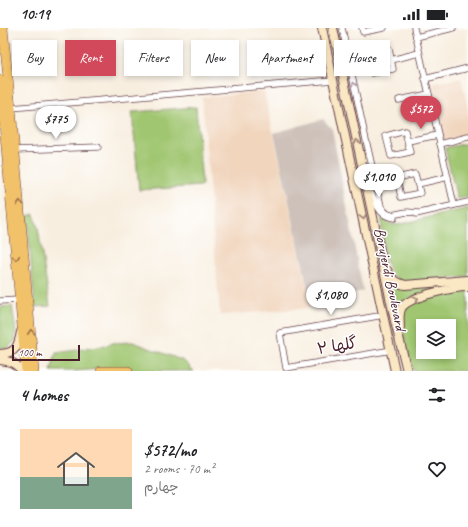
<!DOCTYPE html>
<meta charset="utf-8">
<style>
:root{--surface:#fff;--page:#f2f2f2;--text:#202124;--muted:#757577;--line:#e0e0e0;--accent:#d1495b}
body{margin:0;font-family:Caveat,"Playpen Sans Arabic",sans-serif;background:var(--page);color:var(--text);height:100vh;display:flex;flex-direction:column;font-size:15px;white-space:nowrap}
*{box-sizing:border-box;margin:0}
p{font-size:13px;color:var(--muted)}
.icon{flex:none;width:22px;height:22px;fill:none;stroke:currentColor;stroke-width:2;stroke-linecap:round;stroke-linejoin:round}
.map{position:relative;height:343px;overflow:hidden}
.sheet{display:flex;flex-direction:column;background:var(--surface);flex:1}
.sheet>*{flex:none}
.hud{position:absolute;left:12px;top:12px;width:444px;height:36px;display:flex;gap:8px}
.buttons{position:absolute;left:416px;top:291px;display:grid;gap:8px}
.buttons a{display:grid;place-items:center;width:40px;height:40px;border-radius:0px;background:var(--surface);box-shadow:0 2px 6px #0003;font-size:20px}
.scale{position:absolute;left:12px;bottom:10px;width:68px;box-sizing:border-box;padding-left:4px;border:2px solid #4a1f2b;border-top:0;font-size:11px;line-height:14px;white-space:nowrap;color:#4a1f2b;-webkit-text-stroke:3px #fff;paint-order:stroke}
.price{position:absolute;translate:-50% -34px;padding:0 9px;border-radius:14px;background:#fff;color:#222;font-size:13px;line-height:26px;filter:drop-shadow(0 1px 2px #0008)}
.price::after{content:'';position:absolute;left:50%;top:24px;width:12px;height:9px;margin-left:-6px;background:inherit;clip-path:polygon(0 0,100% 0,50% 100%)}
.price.selected{background:var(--accent);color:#fff}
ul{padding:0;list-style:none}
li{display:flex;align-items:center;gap:12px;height:100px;padding:0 20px}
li+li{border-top:1px solid var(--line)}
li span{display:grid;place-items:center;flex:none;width:112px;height:80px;border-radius:0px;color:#555}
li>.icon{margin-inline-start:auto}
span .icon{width:48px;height:48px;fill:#fffc;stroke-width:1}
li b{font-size:17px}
h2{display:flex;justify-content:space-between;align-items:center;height:48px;padding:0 20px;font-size:17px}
.pill{padding:0 14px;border-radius:0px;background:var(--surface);box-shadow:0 2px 6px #0003;font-size:14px;line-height:36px}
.pill.selected{background:var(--accent);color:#fff}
.status{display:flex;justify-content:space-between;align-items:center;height:28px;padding:0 20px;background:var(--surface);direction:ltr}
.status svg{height:11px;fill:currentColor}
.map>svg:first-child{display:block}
.built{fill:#f1d5bd}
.industrial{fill:#cec1ba}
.green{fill:#a0c671;stroke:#75724e;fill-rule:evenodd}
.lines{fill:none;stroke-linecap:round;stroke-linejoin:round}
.minor-casing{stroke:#643e46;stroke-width:7}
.secondary-casing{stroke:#643e46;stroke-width:10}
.primary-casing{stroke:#643e46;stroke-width:10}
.minor{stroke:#fff;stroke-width:5.5}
.secondary{stroke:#fae7c3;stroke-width:8}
.primary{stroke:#f2c26a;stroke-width:9}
.oneway{stroke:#ae9aa0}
.oneway2{stroke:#a28377}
.oneway3{stroke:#9e704a}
.labels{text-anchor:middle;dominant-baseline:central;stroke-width:3;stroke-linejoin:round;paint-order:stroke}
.street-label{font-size:16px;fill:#4a1f2b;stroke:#fff}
</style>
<div class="status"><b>10:19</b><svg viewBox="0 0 49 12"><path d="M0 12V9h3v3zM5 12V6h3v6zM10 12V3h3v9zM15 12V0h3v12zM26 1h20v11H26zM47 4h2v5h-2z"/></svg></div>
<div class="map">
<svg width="468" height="343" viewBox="0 0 468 343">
<rect width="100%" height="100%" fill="#fff"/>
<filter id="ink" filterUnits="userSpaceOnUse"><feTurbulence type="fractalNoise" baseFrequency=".025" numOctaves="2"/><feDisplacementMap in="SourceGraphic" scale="8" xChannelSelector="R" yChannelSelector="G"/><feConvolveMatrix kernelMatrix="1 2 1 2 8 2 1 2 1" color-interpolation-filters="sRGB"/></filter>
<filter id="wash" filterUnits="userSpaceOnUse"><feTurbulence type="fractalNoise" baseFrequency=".012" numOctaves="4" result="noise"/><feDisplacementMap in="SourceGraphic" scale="16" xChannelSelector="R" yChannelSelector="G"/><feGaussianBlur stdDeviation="0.9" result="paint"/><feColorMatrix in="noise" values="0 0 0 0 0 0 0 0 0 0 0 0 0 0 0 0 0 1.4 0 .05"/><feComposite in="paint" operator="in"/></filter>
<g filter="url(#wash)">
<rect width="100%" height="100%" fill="#f8eedf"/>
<!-- built -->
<g class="built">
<path d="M461 50 468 80V107L444 113 432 56Z"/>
<path d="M264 63 311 280 220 287 202 69Z"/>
</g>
<!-- industrial -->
<path class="industrial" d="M323 91 332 101 363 263 311 276 274 105Z"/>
<!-- green -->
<g class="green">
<path d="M196 79 202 158 139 162 132 84Z"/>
<path d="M468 115V169L457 171 445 120Z"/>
<path d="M468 180V249L402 254C398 251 393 248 390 244 384 236 380 198 382 188L388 195 397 197Z"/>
<path d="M34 186 38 200 50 278 35 279 27 188Z"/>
<path d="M462 254 412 269 398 287 391 255 394 257Z"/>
<path d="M468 262V343H413C410 330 399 296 402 285 407 270 454 263 468 262ZM423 298H449V324H423Z"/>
<path d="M12 278 16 304 15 313 8 319 0 320V279Z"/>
<path d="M133 314 184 333 194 343H141L115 340 75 343H51L56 325 104 318 112 315Z"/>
</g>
</g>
<g filter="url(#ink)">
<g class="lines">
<!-- minor casing -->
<g class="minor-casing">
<g id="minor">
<path d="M342 0 362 94 381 178C389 192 395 185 408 184 411 184 415 185 418 185"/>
<path d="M362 0 363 4 384 0"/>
<path d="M414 0 454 177"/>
<path d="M416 9 453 0"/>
<path d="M389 21 393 41 373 45 369 26Z"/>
<path d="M391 32 419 25"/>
<path d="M425 51 468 40"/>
<path d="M399 72 429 66"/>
<path d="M11 80 333 52"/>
<path d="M405 103 410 124 391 128 386 108Z"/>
<path d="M408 113 438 107"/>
<path d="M440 116 468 109"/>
<path d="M15 122 98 119"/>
<path d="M415 146 420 165 401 169 397 150Z"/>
<path d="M418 156 448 149"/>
<path d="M369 161C377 174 377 188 394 190"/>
<path d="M416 186 468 174"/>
<path d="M0 273 20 272"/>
<path d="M384 287 280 305 286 340 392 322"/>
</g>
</g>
<!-- secondary casing -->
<g class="secondary-casing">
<g id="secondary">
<path d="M322 0 395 343"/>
<path d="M333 0 395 293 407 343"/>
<path d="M387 242C392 251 396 255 405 257L468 252"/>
<path d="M400 300C400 293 398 285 402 279 411 268 454 259 468 259"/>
<path d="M0 326C16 325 18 319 21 304"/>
<path d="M0 332C10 333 16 335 22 343"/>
</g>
</g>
<!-- primary casing -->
<g class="primary-casing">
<g id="primary">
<path d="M3 0 11 80 34 343"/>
<path d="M0 52 26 343"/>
<path d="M101 343H128"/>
</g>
</g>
<!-- minor -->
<use href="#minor" class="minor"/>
<!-- secondary -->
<use href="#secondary" class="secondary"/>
<!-- primary -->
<use href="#primary" class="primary"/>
</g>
<!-- one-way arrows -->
<defs><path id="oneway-chevron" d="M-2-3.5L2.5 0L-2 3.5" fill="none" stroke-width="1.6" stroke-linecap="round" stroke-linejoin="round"/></defs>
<use class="oneway" href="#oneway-chevron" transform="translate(354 57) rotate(-102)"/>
<g class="oneway2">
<use href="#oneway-chevron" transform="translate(357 114) rotate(-102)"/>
<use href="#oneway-chevron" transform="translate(363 189) rotate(78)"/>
<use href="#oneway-chevron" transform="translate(416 271) rotate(-19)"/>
</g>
<g class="oneway3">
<use href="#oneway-chevron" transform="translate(20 175) rotate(-95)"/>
<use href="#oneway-chevron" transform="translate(16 230) rotate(85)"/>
<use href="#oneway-chevron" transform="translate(31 304) rotate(-94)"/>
</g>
</g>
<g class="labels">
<!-- street labels -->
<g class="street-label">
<text transform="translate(390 251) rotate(78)">Borujerdi Boulevard</text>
<text transform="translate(337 318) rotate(-9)">گلها ۲</text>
</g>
</g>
</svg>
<div class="buttons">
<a><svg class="icon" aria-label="layers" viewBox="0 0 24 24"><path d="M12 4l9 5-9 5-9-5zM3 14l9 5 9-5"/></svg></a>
</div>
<div class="scale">100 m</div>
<b class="price selected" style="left:421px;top:102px">$572</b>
<b class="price" style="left:56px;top:112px">$775</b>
<b class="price" style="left:379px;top:170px">$1,010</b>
<b class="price" style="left:331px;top:288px">$1,080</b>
<div class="hud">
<a class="pill">Buy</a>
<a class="pill selected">Rent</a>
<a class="pill">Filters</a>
<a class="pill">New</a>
<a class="pill">Apartment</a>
<a class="pill">House</a>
</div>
</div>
<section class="sheet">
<h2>4 homes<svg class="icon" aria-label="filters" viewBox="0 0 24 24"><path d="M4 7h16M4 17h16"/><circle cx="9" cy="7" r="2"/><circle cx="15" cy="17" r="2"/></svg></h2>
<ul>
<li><span style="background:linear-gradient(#ffd9b3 60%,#7fa58c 0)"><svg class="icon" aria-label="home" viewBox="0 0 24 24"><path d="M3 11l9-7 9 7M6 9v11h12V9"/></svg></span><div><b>$572/mo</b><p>2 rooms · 70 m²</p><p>چهارم</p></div><svg class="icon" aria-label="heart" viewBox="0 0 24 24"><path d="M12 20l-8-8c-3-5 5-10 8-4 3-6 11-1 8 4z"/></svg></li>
</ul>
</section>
